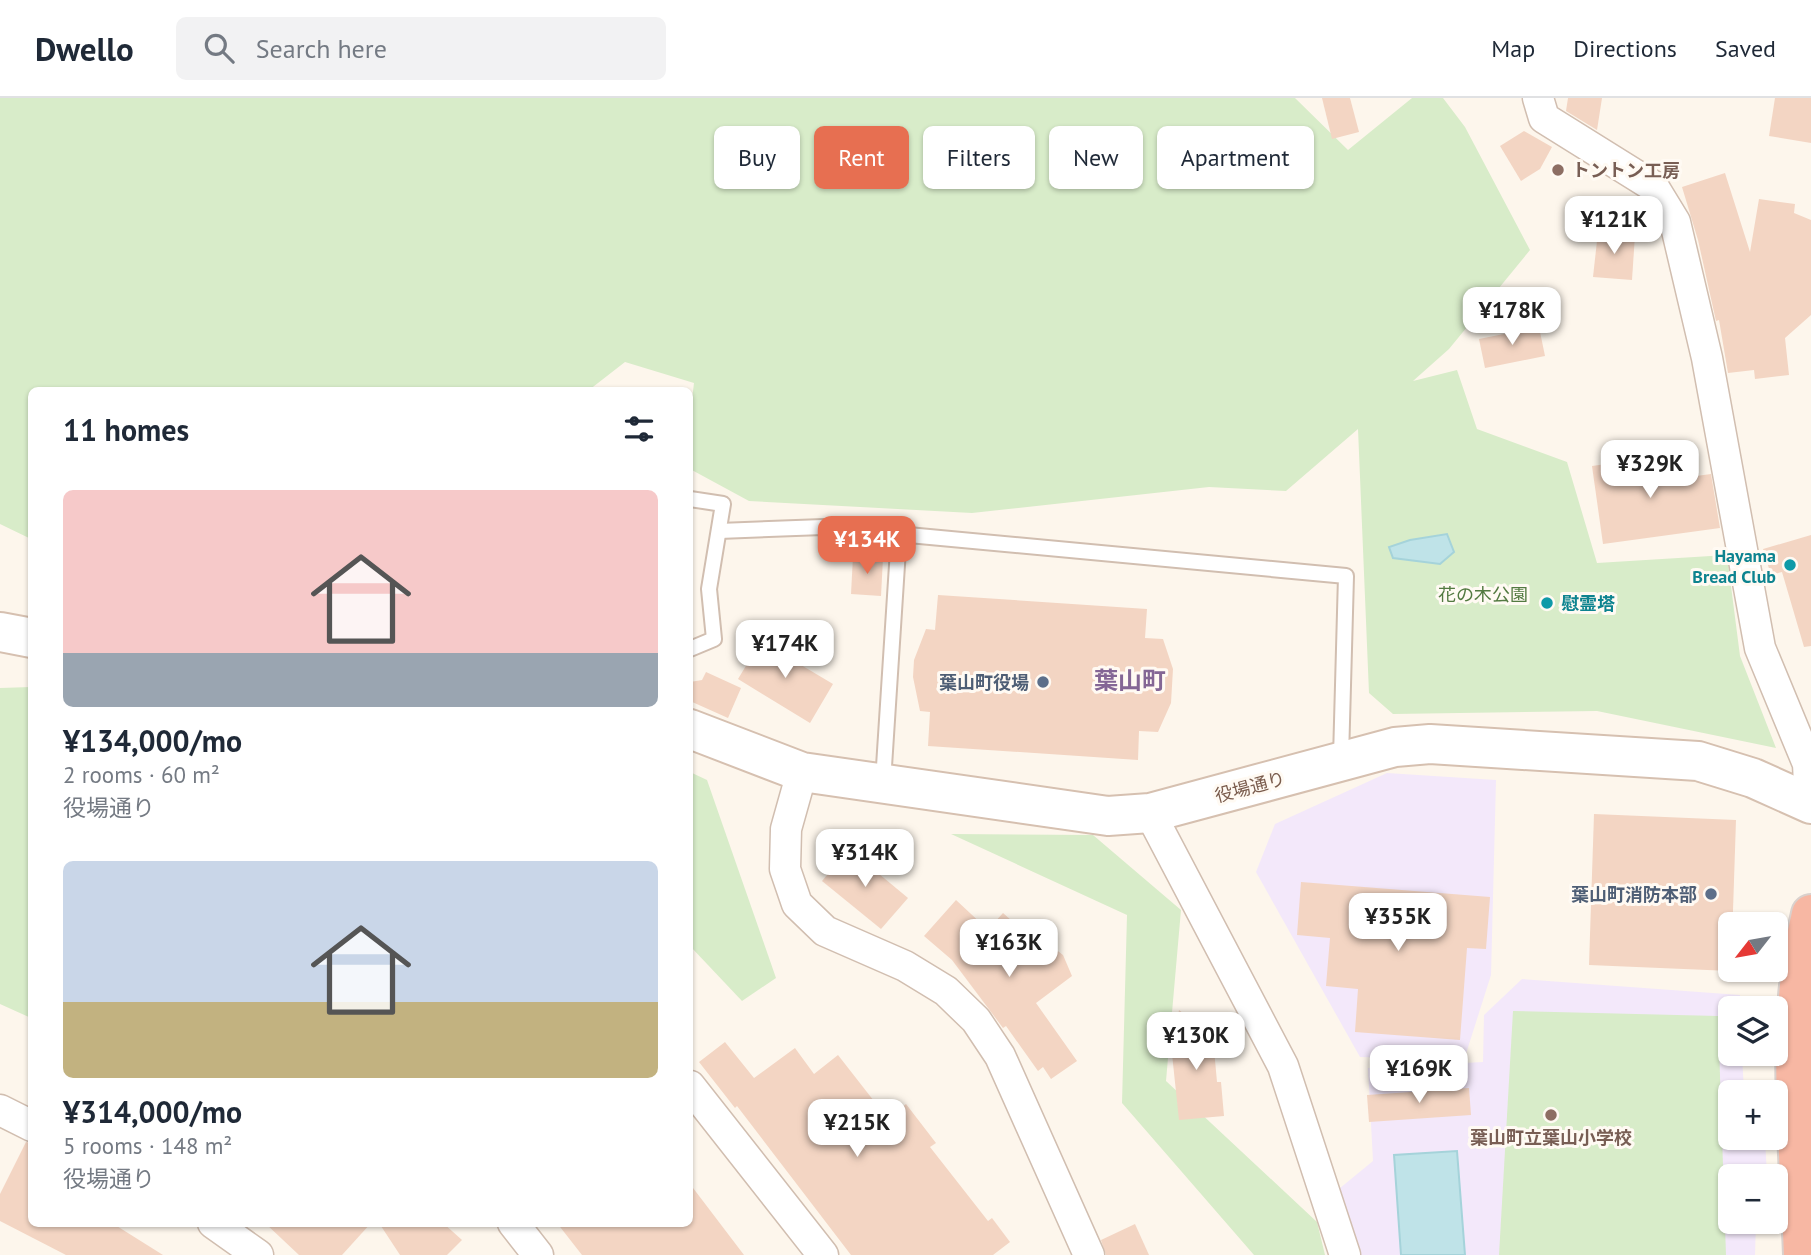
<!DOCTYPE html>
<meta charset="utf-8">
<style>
:root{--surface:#fff;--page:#f2f2f3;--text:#1f2937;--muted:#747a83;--line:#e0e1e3;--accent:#e76f51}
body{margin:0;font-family:"PT Sans","Noto Sans JP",sans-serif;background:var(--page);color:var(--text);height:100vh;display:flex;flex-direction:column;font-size:26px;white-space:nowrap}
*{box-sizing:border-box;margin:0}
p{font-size:23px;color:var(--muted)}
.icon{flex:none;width:38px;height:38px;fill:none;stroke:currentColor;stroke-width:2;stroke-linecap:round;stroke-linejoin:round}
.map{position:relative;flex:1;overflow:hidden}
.details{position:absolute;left:28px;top:289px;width:665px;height:840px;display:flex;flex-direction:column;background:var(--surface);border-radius:10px;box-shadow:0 2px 5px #0004}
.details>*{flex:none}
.hud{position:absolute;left:714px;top:28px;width:665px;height:63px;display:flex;gap:14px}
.needle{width:46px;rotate:239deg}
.fabs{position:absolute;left:1718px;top:814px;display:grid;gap:14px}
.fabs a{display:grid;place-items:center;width:70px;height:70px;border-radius:10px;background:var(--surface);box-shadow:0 2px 5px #0004;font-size:35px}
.price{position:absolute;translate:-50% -60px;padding:0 16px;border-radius:14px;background:#fff;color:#222;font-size:23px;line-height:46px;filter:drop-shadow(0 2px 4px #0008)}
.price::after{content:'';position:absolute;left:50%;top:42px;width:21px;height:16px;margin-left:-10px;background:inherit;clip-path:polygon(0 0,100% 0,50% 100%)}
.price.current{background:var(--accent);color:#fff}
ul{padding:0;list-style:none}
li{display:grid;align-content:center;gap:14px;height:371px;padding:0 35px}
li span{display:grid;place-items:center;height:217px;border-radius:10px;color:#555}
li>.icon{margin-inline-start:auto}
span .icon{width:126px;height:126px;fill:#fffc;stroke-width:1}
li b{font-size:30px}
h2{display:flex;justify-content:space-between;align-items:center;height:84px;padding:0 35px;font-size:30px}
.chip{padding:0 24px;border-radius:10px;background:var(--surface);box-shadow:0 2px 5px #0004;font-size:24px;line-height:63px}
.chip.current{background:var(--accent);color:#fff}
header{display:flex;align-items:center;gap:42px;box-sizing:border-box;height:98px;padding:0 35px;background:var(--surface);border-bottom:2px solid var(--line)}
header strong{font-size:33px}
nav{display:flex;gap:38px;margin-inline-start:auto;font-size:24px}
.search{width:490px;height:63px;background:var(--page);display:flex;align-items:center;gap:18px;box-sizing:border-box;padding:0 24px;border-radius:10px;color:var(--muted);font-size:26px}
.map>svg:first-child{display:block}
.education{fill:#f3e8fa}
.green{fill:#d8ecc9}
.water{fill:#bfe3e8;stroke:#a5d3da;stroke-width:2}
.building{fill:#f3d5c3}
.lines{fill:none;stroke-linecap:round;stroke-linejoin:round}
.lane-casing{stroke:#d1beb0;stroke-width:18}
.street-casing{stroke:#d1beb0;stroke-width:33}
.secondary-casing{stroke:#d6c0b0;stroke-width:42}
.highway-casing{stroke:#dad1cd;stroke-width:42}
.lane{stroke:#fff;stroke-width:14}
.street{stroke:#fff;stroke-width:30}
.secondary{stroke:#fff;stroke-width:38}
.highway{stroke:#f7b7a3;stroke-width:38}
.education-dot{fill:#8d6e63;stroke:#fffaf3;stroke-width:2.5}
.culture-dot{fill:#0f9aa8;stroke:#fffaf3;stroke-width:2.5}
.service-dot{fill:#5c6f8a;stroke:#fffaf3;stroke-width:2.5}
.labels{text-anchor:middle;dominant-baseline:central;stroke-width:6;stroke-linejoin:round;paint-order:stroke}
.education-label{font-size:18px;font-weight:bold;fill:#785e54;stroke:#fffaf3;text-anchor:start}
.culture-label{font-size:18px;font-weight:bold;fill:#0d838f;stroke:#fffaf3;text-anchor:end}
.park-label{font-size:18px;fill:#537a41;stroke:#fffaf3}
.service-label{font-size:18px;font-weight:bold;fill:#4e5e75;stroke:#fffaf3;text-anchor:end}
.street-label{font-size:18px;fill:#7a5c4d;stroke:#fffaf3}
.district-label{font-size:24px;font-weight:bold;fill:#846695;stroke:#fffaf3}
</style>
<header>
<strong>Dwello</strong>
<div class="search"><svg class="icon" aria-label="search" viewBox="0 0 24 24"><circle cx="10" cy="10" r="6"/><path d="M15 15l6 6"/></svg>Search here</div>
<nav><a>Map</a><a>Directions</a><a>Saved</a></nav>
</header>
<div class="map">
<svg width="1811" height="1157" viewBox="0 0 1811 1157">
<rect width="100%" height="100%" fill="#fdf6ec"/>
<!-- education -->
<g class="education">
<path d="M1387 675 1496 682 1491 877 1464 962 1360 959 1256 774 1275 726Z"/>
<path d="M1522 881 1740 897V910H1731V956H1742L1744 994H1731V1040H1765L1767 1078H1731V1124H1756L1755 1157H1352L1334 1095 1373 1063 1368 970 1483 964 1484 917Z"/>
</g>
<!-- green -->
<g class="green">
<path d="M0 0H1295L1348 52 1412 0H1443L1465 29 1530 152 1449 251 1413 283 1457 272 1477 331 1567 364 1597 465 1727 457 1740 558 1776 650 1597 613 1393 616 1369 595 1358 331 1286 393 1209 389 972 415 749 403 690 371V318L694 285 625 264 589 292H32L31 441 0 426Z"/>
<path d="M31 589H32L31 920 0 906V590Z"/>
<path d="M690 674 707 682 776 880 742 903 690 848Z"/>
<path d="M951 736 1093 737 1181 812 1166 983 1317 1124 1325 1157H1254L1122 1005 1127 817Z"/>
<path d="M1513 913 1718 918 1726 1157H1499Z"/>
</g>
<!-- water -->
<g class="water">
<path d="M1447 436 1454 454 1440 466 1393 460 1389 449 1410 442Z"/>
<path d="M1457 1053 1465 1157H1401L1394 1057Z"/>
</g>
<!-- building -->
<g class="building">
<path d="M1322 0H1350L1359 34 1332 41Z"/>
<path d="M1568 0H1602L1597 32 1566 13Z"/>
<path d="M1775 0H1811V45L1769 38Z"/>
<path d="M1524 33 1552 49 1540 71 1521 83 1500 48Z"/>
<path d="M1725 75 1750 154 1759 101 1795 106 1794 115 1811 122V217L1785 240 1789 277 1755 281 1754 272 1728 275 1719 222 1716 223 1698 142 1682 89Z"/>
<path d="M1598 134 1635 137 1632 182 1593 179Z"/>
<path d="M1539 229 1545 258 1485 270 1479 241Z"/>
<path d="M1644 348 1646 367 1667 382 1711 376 1720 430 1603 446 1592 368 1606 366 1604 354Z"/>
<path d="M1811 437V548L1804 549 1782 474 1771 477 1763 451Z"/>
<path d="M853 458 883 460 881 498 851 496Z"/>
<path d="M938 497 1147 511 1145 540 1163 541 1173 571 1171 605 1158 634 1139 633 1138 662 928 648 930 614 920 613 913 579 914 562 926 531 935 532Z"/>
<path d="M764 538 799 559 796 564 833 586 810 625 738 581Z"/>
<path d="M706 574 741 590 728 620 690 603V584L702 582Z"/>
<path d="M1594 716 1736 722 1731 873 1589 867Z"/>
<path d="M849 751 908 800 881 831 822 783Z"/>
<path d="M1301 784 1490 799 1486 851 1467 850 1460 942 1355 934 1358 891 1326 888 1330 840 1297 837Z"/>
<path d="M956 802 985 829 990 824 993 826 1003 815 1039 847 1045 843 1063 857 1072 878 1036 905 1077 963 1051 981 1043 969 1038 973 1006 928 1003 930 952 862 924 838Z"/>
<path d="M1179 912 1210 936 1212 951H1214L1217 984H1221L1224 1018 1179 1022 1172 956H1176L1174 941Z"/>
<path d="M725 944 754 980 795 950 814 976 838 957 888 1021 906 1006 936 1045 930 1049 988 1123 992 1120 1010 1144 993 1157H851L737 1008 735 1010 699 964Z"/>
<path d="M1469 990 1471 1017 1369 1024 1367 997Z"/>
<path d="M26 1044 32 1045V1125H112L163 1157H66L0 1123V1096Z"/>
<path d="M690 1086 744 1157H582L557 1125H690Z"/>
<path d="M265 1125H371L342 1157H299Z"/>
<path d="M379 1125H443L462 1142 447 1157H400Z"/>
<path d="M1135 1126 1149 1157H1106L1101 1142Z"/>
</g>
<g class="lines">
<!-- lane casing -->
<g class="lane-casing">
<g id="lane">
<path d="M690 401 723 406 709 491 714 541 690 551"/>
<path d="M719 433 823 429 1346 478 1341 660"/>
<path d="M883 684 899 436"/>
</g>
</g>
<!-- street casing -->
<g class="street-casing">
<g id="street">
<path d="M1538 0 1544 20 1653 88 1675 124 1707 260 1760 550 1808 666 1810 705"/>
<path d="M802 674 786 731 785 771 797 806 825 833 905 868 946 893 976 922 1000 958 1089 1157"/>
<path d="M1150 715 1283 968 1345 1157"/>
<path d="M690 988 823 1157"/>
<path d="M0 1012 32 1028"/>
<path d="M213 1125 258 1157"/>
<path d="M513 1125 538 1157"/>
</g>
</g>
<!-- secondary casing -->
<g class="secondary-casing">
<g id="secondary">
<path d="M0 534 32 540"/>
<path d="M690 631 802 674 1108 718 1150 715 1395 649 1430 646 1698 663 1753 680 1811 706"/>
</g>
</g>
<!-- highway casing -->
<g class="highway-casing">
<path id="highway" d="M1803 1157C1799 1045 1784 926 1811 816"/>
</g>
<!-- lane -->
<use href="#lane" class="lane"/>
<!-- street -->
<use href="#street" class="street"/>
<!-- secondary -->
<use href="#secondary" class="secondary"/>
<!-- highway -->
<use href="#highway" class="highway"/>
</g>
<!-- markers -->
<g class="education-dot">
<circle cx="1558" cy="72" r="7"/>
<circle cx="1551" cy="1017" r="7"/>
</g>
<g class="culture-dot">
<circle cx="1790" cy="467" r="7"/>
<circle cx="1547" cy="505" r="7"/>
</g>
<g class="service-dot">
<circle cx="1043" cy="584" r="7"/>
<circle cx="1711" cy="796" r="7"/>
</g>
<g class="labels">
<!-- education labels -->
<g class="education-label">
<text x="1572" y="72">トントン工房</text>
<text x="1551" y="1039" text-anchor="middle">葉山町立葉山小学校</text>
</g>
<!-- culture labels -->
<g class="culture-label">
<text x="1776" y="457">Hayama<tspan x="1776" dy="21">Bread Club</tspan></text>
<text x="1561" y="505" text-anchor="start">慰霊塔</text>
</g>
<!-- park labels -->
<g class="park-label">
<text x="1483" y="496">花の木公園</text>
</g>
<!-- service labels -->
<g class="service-label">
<text x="1029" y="584">葉山町役場</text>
<text x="1697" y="796">葉山町消防本部</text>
</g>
<!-- street labels -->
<g class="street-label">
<text transform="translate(1250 689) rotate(-15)">役場通り</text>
</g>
<!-- district labels -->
<g class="district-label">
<text x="1130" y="582">葉山町</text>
</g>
</g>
</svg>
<div class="fabs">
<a><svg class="needle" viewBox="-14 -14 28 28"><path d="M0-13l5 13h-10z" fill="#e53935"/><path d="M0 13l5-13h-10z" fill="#747a83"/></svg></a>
<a><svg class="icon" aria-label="layers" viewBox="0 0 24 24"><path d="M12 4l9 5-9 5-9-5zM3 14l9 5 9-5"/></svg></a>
<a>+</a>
<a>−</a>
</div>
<b class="price" style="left:1614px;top:158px">¥121K</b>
<b class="price" style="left:1512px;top:249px">¥178K</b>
<b class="price" style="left:1650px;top:402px">¥329K</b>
<b class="price current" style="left:867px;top:478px">¥134K</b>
<b class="price" style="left:785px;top:582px">¥174K</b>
<b class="price" style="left:865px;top:791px">¥314K</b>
<b class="price" style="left:1398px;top:855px">¥355K</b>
<b class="price" style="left:1009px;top:881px">¥163K</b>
<b class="price" style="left:1196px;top:974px">¥130K</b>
<b class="price" style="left:1419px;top:1007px">¥169K</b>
<b class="price" style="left:857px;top:1061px">¥215K</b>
<div class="hud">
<a class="chip">Buy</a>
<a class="chip current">Rent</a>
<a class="chip">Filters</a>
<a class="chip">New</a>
<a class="chip">Apartment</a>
</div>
<section class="details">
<h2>11 homes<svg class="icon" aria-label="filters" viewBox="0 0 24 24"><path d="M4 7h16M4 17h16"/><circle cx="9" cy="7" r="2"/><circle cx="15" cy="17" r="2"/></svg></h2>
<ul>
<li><span style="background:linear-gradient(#f6c9c9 75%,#9aa5b1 0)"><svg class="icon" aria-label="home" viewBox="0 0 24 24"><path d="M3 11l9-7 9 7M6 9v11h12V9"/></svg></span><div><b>¥134,000/mo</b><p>2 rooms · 60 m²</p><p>役場通り</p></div></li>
<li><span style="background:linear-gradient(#c9d6e8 65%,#c2b280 0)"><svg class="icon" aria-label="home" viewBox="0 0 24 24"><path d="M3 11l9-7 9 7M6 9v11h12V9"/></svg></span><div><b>¥314,000/mo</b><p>5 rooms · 148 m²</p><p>役場通り</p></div></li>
</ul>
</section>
</div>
